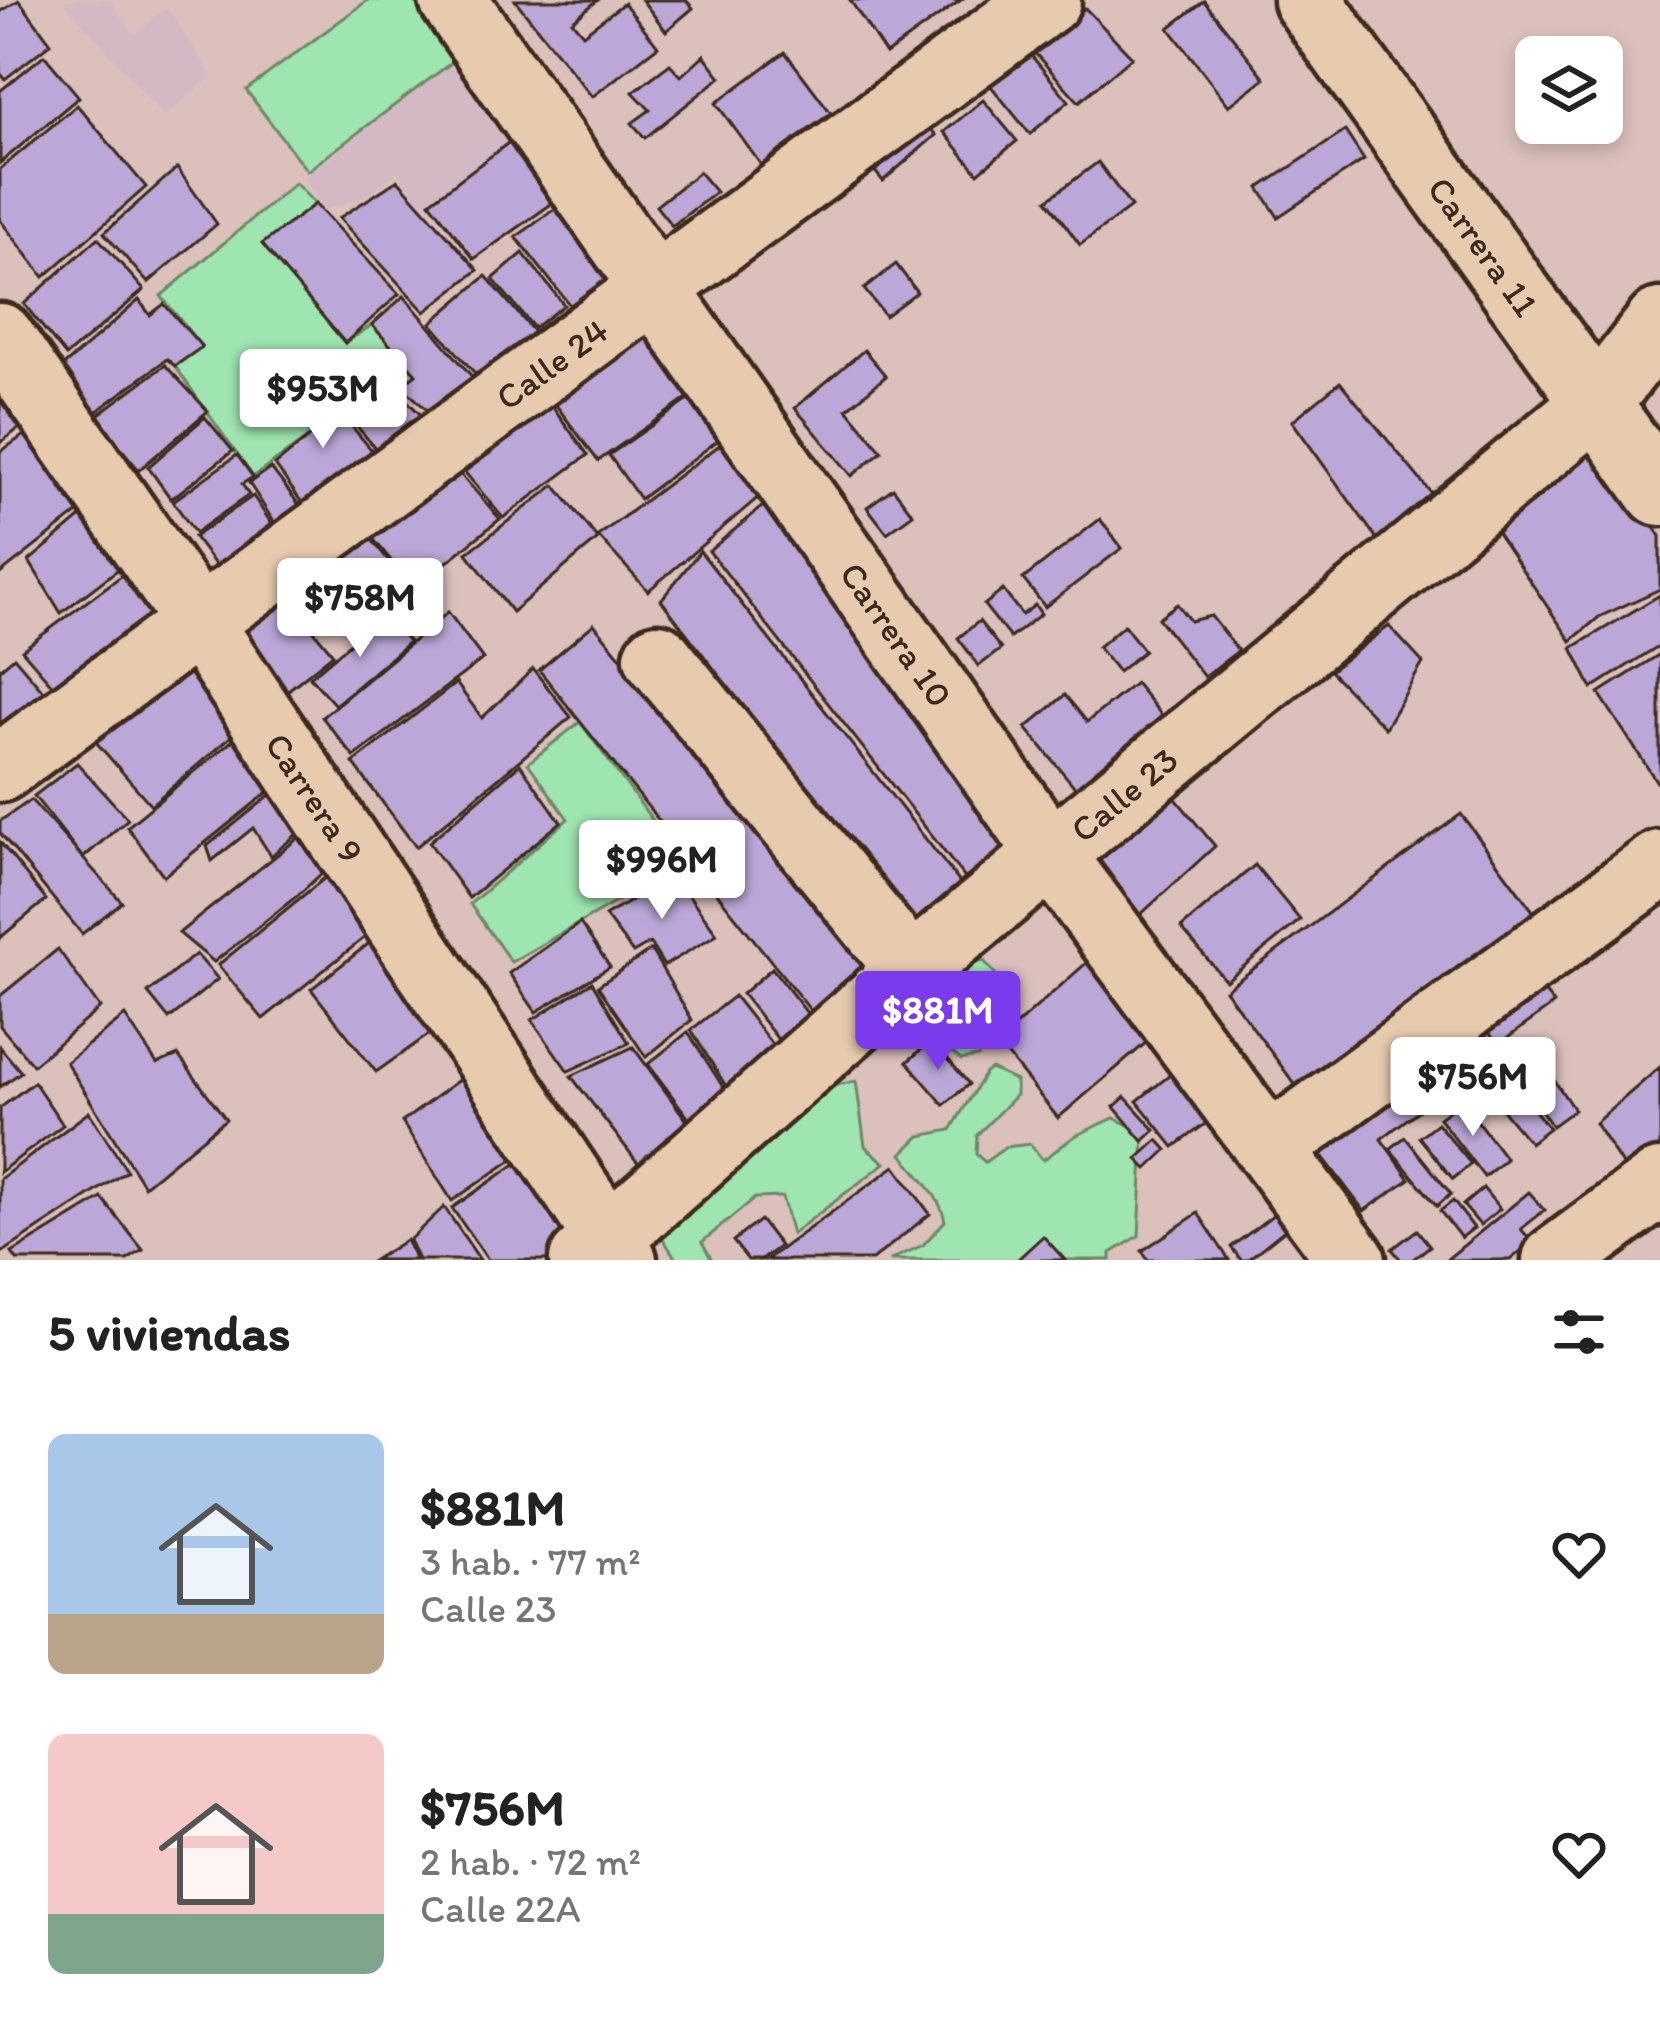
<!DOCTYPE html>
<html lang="es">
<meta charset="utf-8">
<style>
:root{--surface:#fff;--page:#f6f6f6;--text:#222;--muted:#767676;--accent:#7c3aed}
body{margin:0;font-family:Itim,sans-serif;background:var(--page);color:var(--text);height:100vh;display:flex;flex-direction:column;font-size:45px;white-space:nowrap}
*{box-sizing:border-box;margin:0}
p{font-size:39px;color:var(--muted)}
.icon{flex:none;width:66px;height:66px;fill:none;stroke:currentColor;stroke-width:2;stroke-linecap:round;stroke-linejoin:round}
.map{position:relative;height:1260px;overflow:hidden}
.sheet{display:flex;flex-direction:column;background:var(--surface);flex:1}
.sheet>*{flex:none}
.fabs{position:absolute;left:1515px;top:36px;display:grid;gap:24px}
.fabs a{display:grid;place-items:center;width:108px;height:108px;border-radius:18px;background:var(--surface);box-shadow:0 6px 18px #0003;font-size:60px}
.price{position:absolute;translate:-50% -102px;padding:0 27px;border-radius:12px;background:#fff;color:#222;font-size:39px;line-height:78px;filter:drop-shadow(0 3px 6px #0008)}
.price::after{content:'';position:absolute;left:50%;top:72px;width:36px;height:27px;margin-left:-18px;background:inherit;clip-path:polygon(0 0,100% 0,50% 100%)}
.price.active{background:var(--accent);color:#fff}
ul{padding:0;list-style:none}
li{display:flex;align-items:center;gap:36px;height:300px;padding:0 48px}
li span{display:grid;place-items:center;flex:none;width:336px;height:240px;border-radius:18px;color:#555}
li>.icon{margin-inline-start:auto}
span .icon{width:144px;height:144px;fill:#fffc;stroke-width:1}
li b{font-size:51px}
h2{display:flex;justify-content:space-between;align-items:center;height:144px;padding:0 48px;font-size:51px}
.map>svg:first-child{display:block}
.built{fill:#d2b9c4}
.green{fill:#9fe5b1;stroke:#6d8868;stroke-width:3}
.building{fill:#bca8d8;stroke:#3b2a1e;stroke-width:3}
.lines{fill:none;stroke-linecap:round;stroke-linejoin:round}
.minor-casing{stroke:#3b2a1e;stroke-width:75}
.minor{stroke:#e8cbaf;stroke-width:66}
.labels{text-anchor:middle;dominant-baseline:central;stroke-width:12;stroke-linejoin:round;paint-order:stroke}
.street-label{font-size:36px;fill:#3b2a1e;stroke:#e8cbaf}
</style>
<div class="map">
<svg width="1660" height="1260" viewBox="0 0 1660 1260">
<rect width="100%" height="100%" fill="#dbc0bb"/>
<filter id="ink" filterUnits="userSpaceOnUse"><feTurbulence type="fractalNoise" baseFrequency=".00833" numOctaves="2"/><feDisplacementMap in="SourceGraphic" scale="24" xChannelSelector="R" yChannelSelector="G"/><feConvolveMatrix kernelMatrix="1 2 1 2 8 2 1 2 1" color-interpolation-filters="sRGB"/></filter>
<g filter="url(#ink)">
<!-- built -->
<g class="built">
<path d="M63 0H109L134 35 167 8 212 76 164 116Z"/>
<path d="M457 60 488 116 502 107 519 132 423 205 398 172 368 195 325 210 304 178Z"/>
</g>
<!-- green -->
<g class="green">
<path d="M368 0H433L467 51 307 171 246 90Z"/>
<path d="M295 183 315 204 263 245 345 343 372 325 416 374 355 424 318 386 294 412 312 435 253 477 175 366 201 346 161 296Z"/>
<path d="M580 722 684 863 511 962 470 904 568 819 528 763Z"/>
<path d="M984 961 1005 985 1004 1012 978 1057 961 1060 918 1026 923 976Z"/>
<path d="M991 1069 1016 1081V1095L977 1135 976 1154 985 1162 1006 1147 1030 1144 1043 1160 1075 1136 1114 1118 1144 1133 1139 1236 1111 1253V1260H890L923 1245 945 1221C940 1194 917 1175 902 1154L920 1136 951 1130 985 1073Z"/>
<path d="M856 1081 865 1146 885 1163 792 1234 782 1197 755 1198 702 1242 712 1260H677L657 1230 804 1092Z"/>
</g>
<!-- building -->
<g class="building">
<path d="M19 0 51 43 5 79 0 73V12Z"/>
<path d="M515 0H598L572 21 583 34 624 3 658 46 592 97Z"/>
<path d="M642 0H686L693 8 666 31Z"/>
<path d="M850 0H961L886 54Z"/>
<path d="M1204 1 1265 78 1229 106 1169 28Z"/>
<path d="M1085 8 1132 57 1079 102 1032 50Z"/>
<path d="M1025 48 1069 101 1030 134 986 80Z"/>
<path d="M785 52 831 113 761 165 716 103Z"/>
<path d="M44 55 79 97 0 163V91Z"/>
<path d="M704 55 721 77 645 138 632 123 650 110 633 92 670 64 681 76Z"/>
<path d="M983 100 1017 141 978 173 944 132Z"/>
<path d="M77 105 146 187 44 277 0 220V169Z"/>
<path d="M917 112 936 135 883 181 864 158Z"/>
<path d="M1345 131 1364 160 1278 217 1259 188Z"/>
<path d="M520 134 561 197 474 259 430 202Z"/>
<path d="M1098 162 1131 207 1080 245 1047 200Z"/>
<path d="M177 168 217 224 148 283 104 233Z"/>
<path d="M699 172 716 192 672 226 656 206Z"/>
<path d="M398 180 478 270 425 312 339 218Z"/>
<path d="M566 201 612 278 572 308 516 237Z"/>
<path d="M315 204 399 294 345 343 262 244Z"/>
<path d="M98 238 144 290 66 356 24 304Z"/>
<path d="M523 253 564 305 534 328 493 279Z"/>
<path d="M896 264 917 292 885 316 864 289Z"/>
<path d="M486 276 534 332 479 378 431 323Z"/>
<path d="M404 296 474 379 431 414 401 385 416 374 372 325Z"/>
<path d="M139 300 150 315 164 304 202 347 175 366 167 359 96 412 59 370Z"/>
<path d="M640 321 692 395 598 461 546 392Z"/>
<path d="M864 350 886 376 847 409 882 451 852 476 795 408Z"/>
<path d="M165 365 208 411 139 470 95 417Z"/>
<path d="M0 376 34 417 0 443Z"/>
<path d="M1340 382 1436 499 1379 542 1292 421Z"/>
<path d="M318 386 375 454 308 511 275 465 312 435 294 412Z"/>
<path d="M538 387 588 455 503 518 452 457Z"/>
<path d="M395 389 425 419 382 456 355 424Z"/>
<path d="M693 397 721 438 640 499 609 455Z"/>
<path d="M205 417 233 451 171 499 148 467Z"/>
<path d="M34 428 92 502 0 574V452Z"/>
<path d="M1592 440 1660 536V589L1599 617 1571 641 1495 530Z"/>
<path d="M725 441 760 496 648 591 598 536Z"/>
<path d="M237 455 253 477 242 484 249 495 195 533 173 501Z"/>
<path d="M449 461 500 519 414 589 367 531Z"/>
<path d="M271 468 304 511 281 533 249 483Z"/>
<path d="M555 485 598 539 512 612 467 553Z"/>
<path d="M893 488 913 514 887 533 867 507Z"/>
<path d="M253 496 275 529 220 571 194 537Z"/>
<path d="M769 501 1020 867 982 900 709 551Z"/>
<path d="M93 507 129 561 61 613 29 561Z"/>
<path d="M1100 519 1122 548 1045 607 1023 579Z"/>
<path d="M357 521 412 590 394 604 377 581 353 600 318 553Z"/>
<path d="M700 551 972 898 920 937 661 600Z"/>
<path d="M129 570 172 622 67 702 22 650Z"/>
<path d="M1003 590 1022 615 1035 605 1041 614 1010 638 984 605Z"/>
<path d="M1660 595V645L1592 688 1572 648Z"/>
<path d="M285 596 333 654 287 691 243 630Z"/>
<path d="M1177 604 1190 621 1211 616 1238 651 1204 677 1158 618Z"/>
<path d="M448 612 483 659 354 757 322 717Z"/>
<path d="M385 614 409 642 335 705 310 677Z"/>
<path d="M979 621 1001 649 979 666 958 638Z"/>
<path d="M594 624 882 979 826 1030 539 670Z"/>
<path d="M1124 625 1144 651 1118 672 1098 647Z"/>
<path d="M1389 626 1423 663 1385 728 1330 671Z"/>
<path d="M1660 654V787L1599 693Z"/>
<path d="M14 657 56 706 0 748V669Z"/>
<path d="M207 657 248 722 151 805 95 741Z"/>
<path d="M533 669 571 717 416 847 353 763 456 683 482 718Z"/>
<path d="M1135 683 1165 719 1078 791 1026 728 1065 695 1087 722Z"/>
<path d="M254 723 287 777 164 876 127 827Z"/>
<path d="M77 763 128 819 83 858 34 796Z"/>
<path d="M520 764 561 822 469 898 429 842Z"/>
<path d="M283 785 308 825 271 856 253 828 212 861 207 846Z"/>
<path d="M1172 794 1215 846 1139 916 1095 859Z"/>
<path d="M31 800 122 902 82 934 0 833V821Z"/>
<path d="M1461 814 1536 915 1299 1090 1225 990Z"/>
<path d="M312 827 335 861 298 895 214 962 179 933Z"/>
<path d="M0 842 46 900 0 938Z"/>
<path d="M1255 865 1300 920 1226 981 1181 928Z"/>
<path d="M337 868 379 926 263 1019 218 965Z"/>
<path d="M674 875 717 934 664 966 650 943 633 953 605 916Z"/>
<path d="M580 923 610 967 536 1012 509 973Z"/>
<path d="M377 937 441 1026 376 1072 311 989Z"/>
<path d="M58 949 100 1008 33 1065 0 1026V996Z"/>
<path d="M651 950 692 1020 646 1057 598 986Z"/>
<path d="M1100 951 1161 1030 1058 1118 997 1042Z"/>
<path d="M196 954 218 979 169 1019 148 993Z"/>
<path d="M772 968 821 1031 792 1057 742 994Z"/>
<path d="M1534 978 1554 1004 1498 1045 1479 1018Z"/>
<path d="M592 982 629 1043 568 1071 532 1020Z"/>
<path d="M734 996 782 1057 734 1099 691 1030Z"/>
<path d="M125 1016 157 1064 178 1055 226 1119 144 1186 66 1062Z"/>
<path d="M1472 1020 1520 1079 1480 1112 1456 1082 1480 1063 1456 1033Z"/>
<path d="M688 1032 730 1098 696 1128 648 1064Z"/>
<path d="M932 1040 969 1084 944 1105 907 1062Z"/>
<path d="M0 1047 21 1072 0 1087Z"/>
<path d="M633 1047 693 1129 641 1167 571 1076Z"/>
<path d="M1405 1067 1431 1101 1381 1139 1410 1179 1364 1211 1310 1140Z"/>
<path d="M1660 1067V1146L1626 1171 1595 1123Z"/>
<path d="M1175 1071 1212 1119 1174 1147 1137 1101Z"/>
<path d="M1548 1071 1574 1110 1552 1126 1525 1087Z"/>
<path d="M468 1073 519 1155 452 1201 402 1122Z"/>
<path d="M34 1082 63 1125 0 1172V1108Z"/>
<path d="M1519 1091 1549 1128 1530 1143 1500 1107Z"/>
<path d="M1125 1097 1155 1130 1143 1141 1114 1107Z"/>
<path d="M1462 1101 1506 1159 1484 1177 1439 1118Z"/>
<path d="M89 1112 127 1171 0 1254V1179Z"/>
<path d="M1437 1123 1471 1164 1453 1179 1419 1137Z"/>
<path d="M1405 1137 1451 1194 1437 1206 1390 1149Z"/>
<path d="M1158 1140 1167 1150 1147 1169 1137 1159Z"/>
<path d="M517 1163 570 1245 553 1260H488L452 1208Z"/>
<path d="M895 1166 930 1214 872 1260H766Z"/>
<path d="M1483 1188 1500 1209 1480 1225 1463 1205Z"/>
<path d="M1529 1192 1545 1210 1521 1229 1532 1242 1510 1260H1446Z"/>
<path d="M102 1198 143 1250 127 1260H17L12 1253Z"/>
<path d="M1453 1201 1474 1228 1461 1238 1440 1211Z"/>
<path d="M444 1207 480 1260H418L409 1240Z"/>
<path d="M1198 1213 1229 1260H1148L1142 1251Z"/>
<path d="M1274 1214 1286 1229 1247 1260H1241L1231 1247Z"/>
<path d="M760 1220 780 1246 761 1260H748L733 1241Z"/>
<path d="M1417 1230 1430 1246 1412 1260H1401L1392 1249Z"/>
<path d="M1043 1236 1065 1260H1017Z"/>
<path d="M406 1240 415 1260H374Z"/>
</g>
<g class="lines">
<!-- minor casing -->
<g class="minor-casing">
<g id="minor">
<path id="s1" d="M453 0 1052 856 1352 1260"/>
<path id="s2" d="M1307 0 1660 492"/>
<path id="s3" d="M0 337 197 620 623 1260"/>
<path d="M658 657 911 970"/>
<path id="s4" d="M0 768 1047 0"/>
<path d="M1271 1147 1660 864"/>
<path id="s5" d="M583 1260 911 970 1599 401 1660 322"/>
<path d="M1556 1260 1660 1183"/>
</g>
</g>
<!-- minor -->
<use href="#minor" class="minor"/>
</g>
</g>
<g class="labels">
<!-- street labels -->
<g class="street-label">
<text stroke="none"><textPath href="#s2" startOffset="303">Carrera 11</textPath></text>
<text stroke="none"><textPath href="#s4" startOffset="684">Calle 24</textPath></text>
<text stroke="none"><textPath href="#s1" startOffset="774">Carrera 10</textPath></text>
<text stroke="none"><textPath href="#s5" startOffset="714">Calle 23</textPath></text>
<text stroke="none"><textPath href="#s3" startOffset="558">Carrera 9</textPath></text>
</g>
</g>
</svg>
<div class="fabs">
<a><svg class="icon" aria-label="layers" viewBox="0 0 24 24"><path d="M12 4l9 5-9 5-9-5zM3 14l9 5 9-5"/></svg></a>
</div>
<b class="price" style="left:323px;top:451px">$953M</b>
<b class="price" style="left:360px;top:660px">$758M</b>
<b class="price" style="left:662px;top:922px">$996M</b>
<b class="price active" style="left:938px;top:1073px">$881M</b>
<b class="price" style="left:1473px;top:1139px">$756M</b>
</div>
<section class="sheet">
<h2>5 viviendas<svg class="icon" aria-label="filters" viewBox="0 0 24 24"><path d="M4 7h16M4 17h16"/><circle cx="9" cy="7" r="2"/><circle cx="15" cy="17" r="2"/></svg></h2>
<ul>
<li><span style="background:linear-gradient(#a9c7e8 75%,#b9a48a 0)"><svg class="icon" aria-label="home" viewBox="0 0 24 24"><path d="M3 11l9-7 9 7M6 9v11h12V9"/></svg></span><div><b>$881M</b><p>3 hab. · 77 m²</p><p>Calle 23</p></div><svg class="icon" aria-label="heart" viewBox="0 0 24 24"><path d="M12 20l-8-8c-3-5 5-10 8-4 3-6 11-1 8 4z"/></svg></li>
<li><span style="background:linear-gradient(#f6c9c9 75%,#7fa58c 0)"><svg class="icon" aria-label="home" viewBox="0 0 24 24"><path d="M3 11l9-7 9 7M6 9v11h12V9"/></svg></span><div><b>$756M</b><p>2 hab. · 72 m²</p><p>Calle 22A</p></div><svg class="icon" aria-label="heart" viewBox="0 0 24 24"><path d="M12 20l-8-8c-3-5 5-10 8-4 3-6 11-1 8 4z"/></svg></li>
</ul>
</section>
